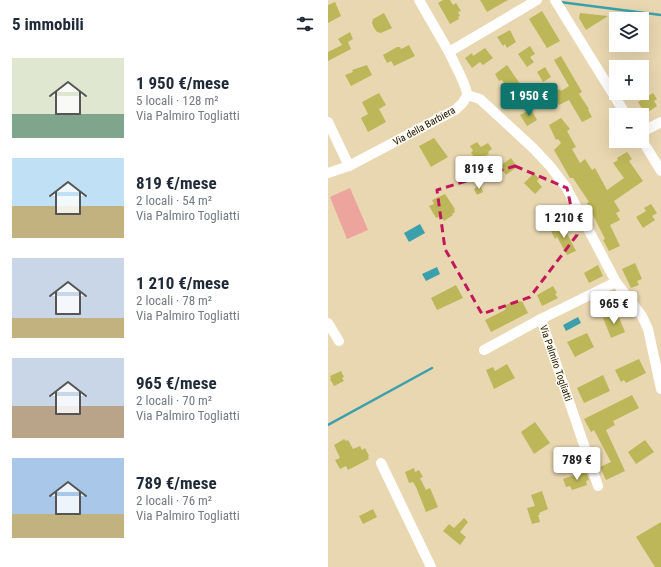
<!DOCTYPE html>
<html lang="it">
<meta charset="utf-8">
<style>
:root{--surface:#fff;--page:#f6f6f7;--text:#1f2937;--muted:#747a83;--accent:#0f766e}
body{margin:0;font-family:"Roboto Condensed",sans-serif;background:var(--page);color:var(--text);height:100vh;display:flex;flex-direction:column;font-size:15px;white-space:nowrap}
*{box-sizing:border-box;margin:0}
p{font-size:13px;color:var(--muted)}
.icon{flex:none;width:22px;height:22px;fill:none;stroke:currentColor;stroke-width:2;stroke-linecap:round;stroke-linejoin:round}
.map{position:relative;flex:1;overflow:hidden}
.side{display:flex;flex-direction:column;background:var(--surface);width:328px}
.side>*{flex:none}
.buttons{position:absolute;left:281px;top:12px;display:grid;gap:8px}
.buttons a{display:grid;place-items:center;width:40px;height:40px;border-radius:0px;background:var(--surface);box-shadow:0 4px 16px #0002;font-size:20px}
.price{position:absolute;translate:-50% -34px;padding:0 9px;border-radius:4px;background:#fff;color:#222;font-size:13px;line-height:26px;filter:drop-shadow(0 1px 2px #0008)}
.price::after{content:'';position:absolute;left:50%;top:24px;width:12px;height:9px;margin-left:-6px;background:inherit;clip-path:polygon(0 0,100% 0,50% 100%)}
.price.active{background:var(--accent);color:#fff}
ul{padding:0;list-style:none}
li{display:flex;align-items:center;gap:12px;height:100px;padding:0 12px}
li span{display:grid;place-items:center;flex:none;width:112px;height:80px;border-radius:0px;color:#555}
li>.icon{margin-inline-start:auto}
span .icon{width:48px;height:48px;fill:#fffc;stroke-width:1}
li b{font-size:17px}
h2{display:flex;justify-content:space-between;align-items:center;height:48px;padding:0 12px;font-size:17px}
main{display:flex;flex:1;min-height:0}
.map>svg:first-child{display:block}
.green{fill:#eca49d}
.water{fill:#3ba0ac}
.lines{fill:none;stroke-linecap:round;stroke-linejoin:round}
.stream{stroke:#3ba0ac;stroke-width:2.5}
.building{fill:#bdb759}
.minor{stroke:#fff;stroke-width:10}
.marked{fill:none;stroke:#c2185b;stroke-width:3;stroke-dasharray:8 5;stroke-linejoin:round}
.labels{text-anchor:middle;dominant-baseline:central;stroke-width:3;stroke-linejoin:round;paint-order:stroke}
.street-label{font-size:10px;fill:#191205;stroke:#fffaee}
</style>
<main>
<section class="side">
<h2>5 immobili<svg class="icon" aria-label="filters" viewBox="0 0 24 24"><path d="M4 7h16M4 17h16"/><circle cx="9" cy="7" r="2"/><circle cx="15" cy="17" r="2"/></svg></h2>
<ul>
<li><span style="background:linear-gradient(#dfe7d0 70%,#7fa58c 0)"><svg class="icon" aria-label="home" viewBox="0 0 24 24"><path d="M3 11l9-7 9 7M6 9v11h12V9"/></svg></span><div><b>1 950 €/mese</b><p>5 locali · 128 m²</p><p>Via Palmiro Togliatti</p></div></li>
<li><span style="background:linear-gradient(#bfe0f5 60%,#c2b280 0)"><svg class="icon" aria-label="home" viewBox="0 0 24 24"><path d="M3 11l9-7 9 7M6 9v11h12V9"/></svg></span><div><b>819 €/mese</b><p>2 locali · 54 m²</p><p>Via Palmiro Togliatti</p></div></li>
<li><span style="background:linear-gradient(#c9d6e8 75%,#c2b280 0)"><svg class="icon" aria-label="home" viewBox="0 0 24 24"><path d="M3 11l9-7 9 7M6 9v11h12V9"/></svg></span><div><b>1 210 €/mese</b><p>2 locali · 78 m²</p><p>Via Palmiro Togliatti</p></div></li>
<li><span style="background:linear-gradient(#c9d6e8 60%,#b9a48a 0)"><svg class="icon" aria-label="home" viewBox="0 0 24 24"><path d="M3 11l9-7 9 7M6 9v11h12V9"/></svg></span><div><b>965 €/mese</b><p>2 locali · 70 m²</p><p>Via Palmiro Togliatti</p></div></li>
<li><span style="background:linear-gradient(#a9c7e8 70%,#c2b280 0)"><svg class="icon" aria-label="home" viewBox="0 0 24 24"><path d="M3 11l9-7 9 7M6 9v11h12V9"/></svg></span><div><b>789 €/mese</b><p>2 locali · 76 m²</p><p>Via Palmiro Togliatti</p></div></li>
</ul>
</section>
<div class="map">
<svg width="333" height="567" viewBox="0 0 333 567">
<rect width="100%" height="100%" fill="#e9d7b1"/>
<!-- green -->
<path class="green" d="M22 188 40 230 19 239 2 197Z"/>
<!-- water -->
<g class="water">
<path d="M92 224 97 233 81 242 76 233Z"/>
<path d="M109 267 112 274 98 281 94 274Z"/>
<path d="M250 317 253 323 238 331 235 325Z"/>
</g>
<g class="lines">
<!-- stream -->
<g class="stream">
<path d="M232 2 333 15"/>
<path d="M0 425 104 368"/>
</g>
</g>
<!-- building -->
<g class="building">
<path d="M115 0H122L125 5 128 3 133 11 130 12 132 16 130 17 131 19 122 24 110 3Z"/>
<path d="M152 0H180L159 12Z"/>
<path d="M7 2 13 16 0 23V5Z"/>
<path d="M214 11 232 41 219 48 201 19Z"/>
<path d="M56 13 64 28 53 33 49 32 46 28 44 23 45 19Z"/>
<path d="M252 13 280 16 258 30 251 18Z"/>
<path d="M182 30 188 42 179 48 177 44 175 46 169 37Z"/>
<path d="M22 32 25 39 20 42 23 49 0 61V52L14 45 10 39Z"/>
<path d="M81 45 87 56 66 66 63 61 59 63 55 55 69 47H72L73 49Z"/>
<path d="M202 46 207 54 202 57 206 62 199 67 190 54Z"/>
<path d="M157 48 165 58 155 65 152 62 144 68 137 58 144 53 145 56Z"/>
<path d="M233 56 254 92 251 94 261 109 260 110 264 117 254 122 241 100 231 105 224 94 232 89 233 91 241 86 226 60Z"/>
<path d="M39 65 44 75 23 86 17 75 25 72 24 70Z"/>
<path d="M179 65 199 94 188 102 174 80 171 81 167 74Z"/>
<path d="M217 67 223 77 215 82 209 72Z"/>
<path d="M51 93 58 105 51 109 58 122 40 132 33 118 40 114 34 102Z"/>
<path d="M325 93 329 99 326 101 329 106 317 114 310 102Z"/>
<path d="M203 109 209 120 199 126 192 115Z"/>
<path d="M233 118 242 129 239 131 248 147 244 149 252 163 257 159 264 170 267 168 279 190 296 178 285 163 290 160 289 158 299 152 304 159 301 161 315 181 286 201 292 211 288 213 292 220 282 225 292 246 281 251 275 240 277 239 259 203 261 202 245 178H242L226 150 233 143 230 139 228 140 221 125Z"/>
<path d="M106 138 120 157 103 167 91 146Z"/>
<path d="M149 142 153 147 160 143 164 149 160 152 161 154 148 161 143 152 145 151 142 146Z"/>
<path d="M183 158 189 167 178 175 172 166Z"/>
<path d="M206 173 211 179 209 181 214 187 207 194 196 183Z"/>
<path d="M152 185 155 192 149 195 146 189Z"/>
<path d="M117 194 127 209H126L127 212 124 214 125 215 116 221 113 216 108 218 101 206 106 204 104 200Z"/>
<path d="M323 204 329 213 324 216 327 220 315 228 308 217 318 211 316 208Z"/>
<path d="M237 224 241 232 239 233 248 251 239 255 229 237 227 239 223 231Z"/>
<path d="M307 263 314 279 309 281 311 285 303 288 294 269Z"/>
<path d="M270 265 275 276 261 283 256 273Z"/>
<path d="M128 285 135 298 109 310 103 298Z"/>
<path d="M225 286 229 293 227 294 230 298 214 306 209 295Z"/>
<path d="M186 301 188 303 192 301 193 302 194 301 200 313 163 332 157 320 175 311 178 309 176 306Z"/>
<path d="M289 313 297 332 283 338 275 318Z"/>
<path d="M259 333 266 347 247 357 239 342Z"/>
<path d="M311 359 318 373 298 383 296 380 293 382 287 370Z"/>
<path d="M179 364 187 378 166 389 158 370 165 367 167 371Z"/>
<path d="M13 371 16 377 14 378 16 381 6 386 2 379 3 378 2 376Z"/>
<path d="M275 375 282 391 256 403 249 388Z"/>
<path d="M304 395 311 408 285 421 287 425 278 430 297 471 278 480 272 467 283 462 266 430 263 432 256 419Z"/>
<path d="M207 422 222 443 206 454 193 432Z"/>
<path d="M16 439 18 441 20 440 25 449 32 446 34 450 37 448 41 456 40 457 41 459 20 470 18 466 12 469 7 460 12 458 6 445Z"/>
<path d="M317 440 326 452 308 464 300 452Z"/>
<path d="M86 468 87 472 91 470 95 477 92 478 98 490 102 488 110 507 98 512 88 487 85 482 81 483 77 472Z"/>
<path d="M258 471 261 480 258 481 259 485 244 490 242 486 238 487 235 479Z"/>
<path d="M214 491 220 509 211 513 212 515H210L212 522 204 524 199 508 207 506 203 495Z"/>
<path d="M45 509 49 517 35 524 31 516Z"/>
<path d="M136 518 140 522 132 532 138 537 132 545 115 531 121 524 126 528Z"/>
<path d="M333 522V567H327L308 537Z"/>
</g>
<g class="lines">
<!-- minor -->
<g class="minor">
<path d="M91 0 121 52"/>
<path d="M227 0 298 115"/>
<path d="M139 95 152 99 205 148 222 166 238 187 288 282 314 316 320 329 333 389"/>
<path d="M0 122 21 166"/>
<path d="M314 132 333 122"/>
<path d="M314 140 333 171"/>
<path d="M0 173 21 166 127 110C132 106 138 101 139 94 139 86 125 61 121 52L209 0"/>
<path d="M0 323 11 341"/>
<path d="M156 350 213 319"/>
<path d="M53 463 103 567"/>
<path d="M270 486 213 319 288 282"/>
</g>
</g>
<!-- marked area -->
<path class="marked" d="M187 166 239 188 249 235 202 297 154 314 117 249 109 190Z"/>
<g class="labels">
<!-- street labels -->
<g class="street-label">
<text transform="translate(96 126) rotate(-29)">Via della Barbiera</text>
<text transform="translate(228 363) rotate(71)">Via Palmiro Togliatti</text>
</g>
</g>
</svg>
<div class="buttons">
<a><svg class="icon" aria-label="layers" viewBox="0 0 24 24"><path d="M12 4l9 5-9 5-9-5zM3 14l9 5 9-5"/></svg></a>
<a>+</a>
<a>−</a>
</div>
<b class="price active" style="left:201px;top:117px">1 950 €</b>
<b class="price" style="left:151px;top:190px">819 €</b>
<b class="price" style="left:236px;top:239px">1 210 €</b>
<b class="price" style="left:286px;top:325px">965 €</b>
<b class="price" style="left:249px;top:481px">789 €</b>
</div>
</main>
